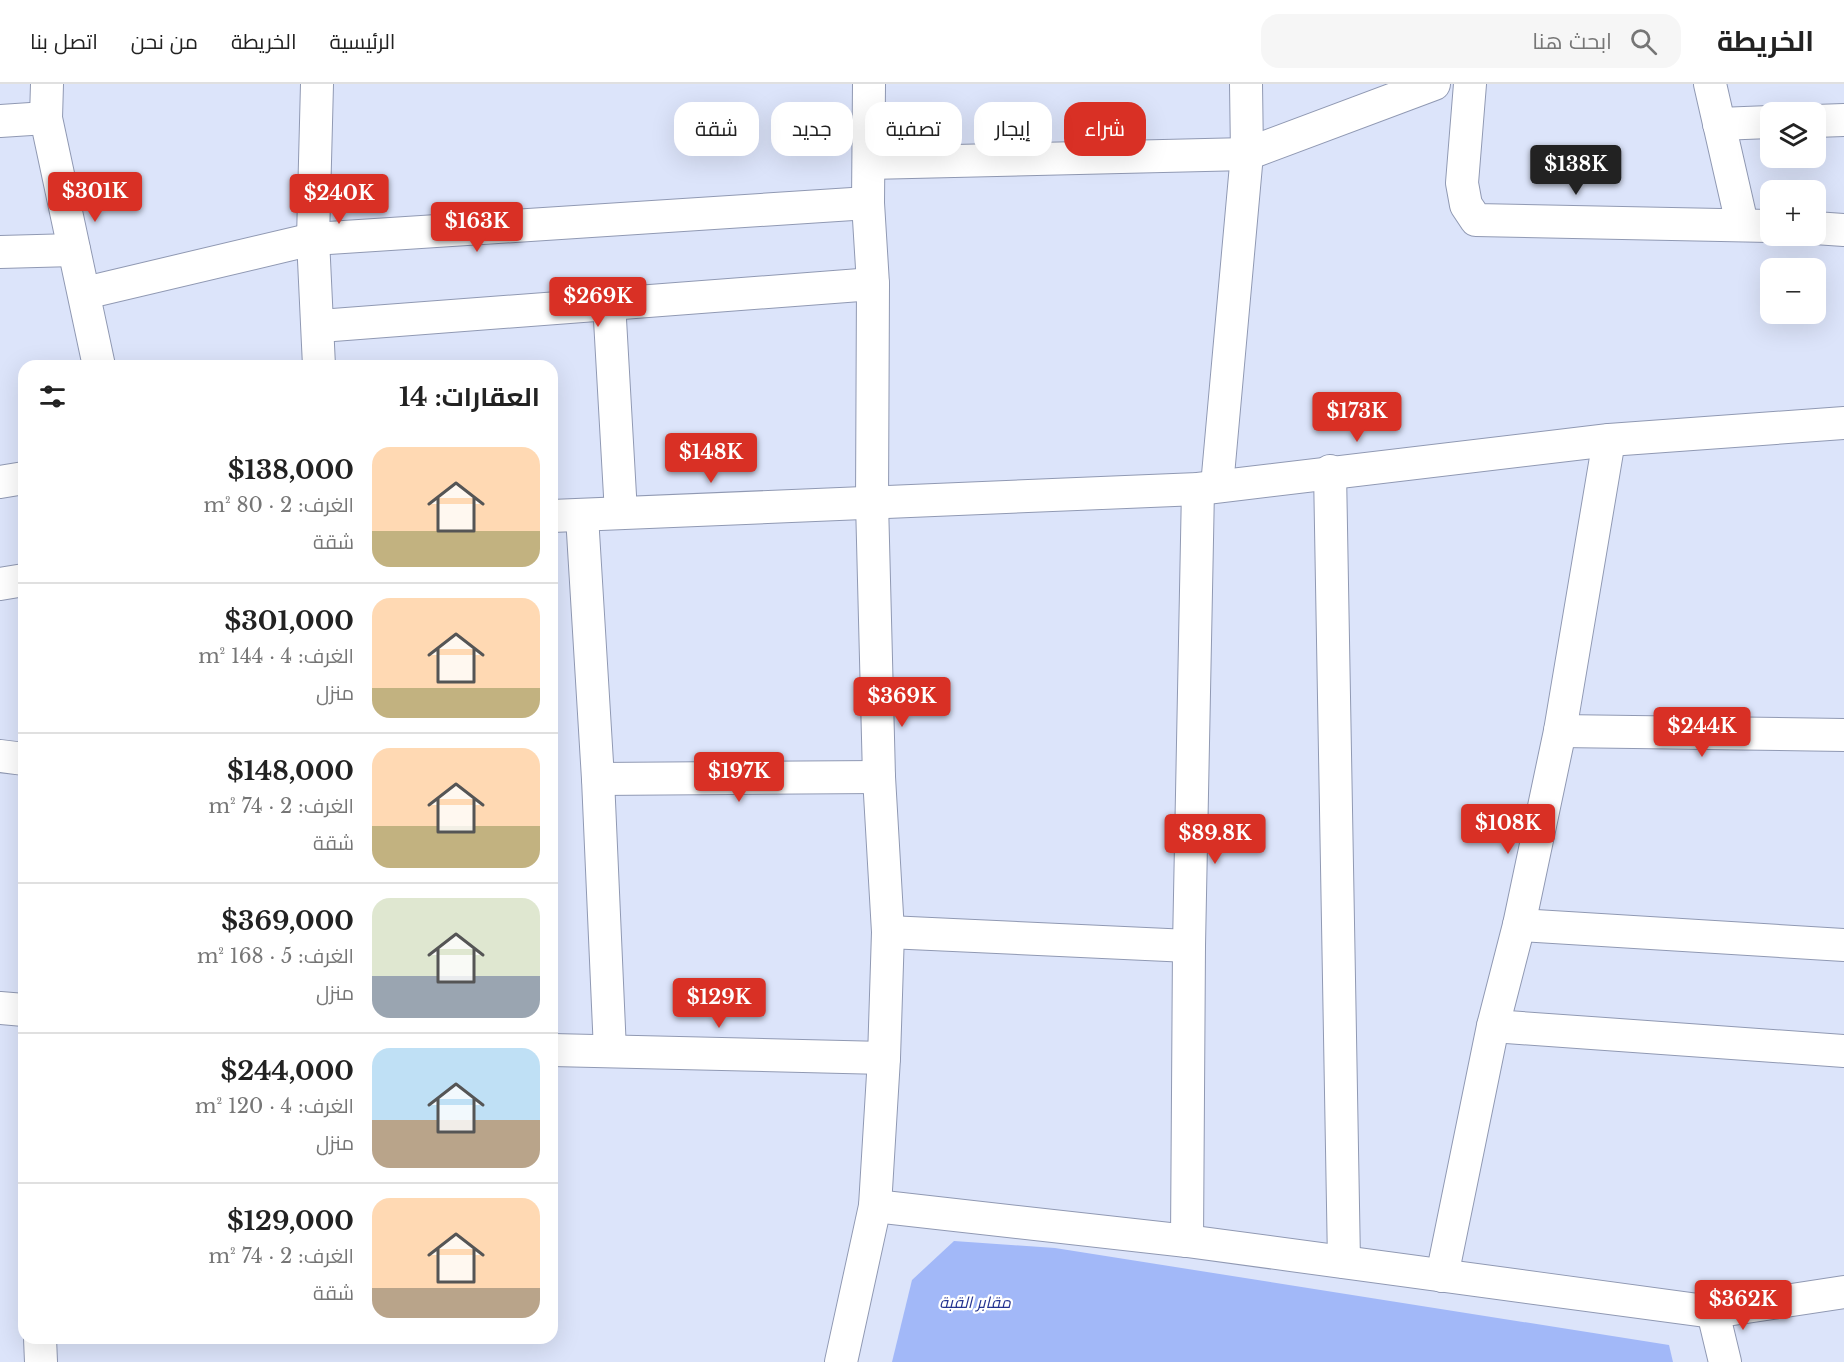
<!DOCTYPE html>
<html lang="ar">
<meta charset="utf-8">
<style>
:root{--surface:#fff;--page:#f6f6f6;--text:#222;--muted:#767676;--line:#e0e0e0;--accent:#d93025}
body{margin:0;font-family:"Libre Baskerville",Cairo,serif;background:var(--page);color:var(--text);direction:rtl;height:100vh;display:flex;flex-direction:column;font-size:22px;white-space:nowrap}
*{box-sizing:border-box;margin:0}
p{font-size:20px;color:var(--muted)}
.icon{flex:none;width:33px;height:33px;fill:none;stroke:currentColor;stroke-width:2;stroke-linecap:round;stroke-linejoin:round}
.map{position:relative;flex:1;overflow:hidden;direction:ltr}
.drawer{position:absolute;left:18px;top:276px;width:540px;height:984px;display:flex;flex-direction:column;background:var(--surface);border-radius:18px;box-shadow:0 6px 24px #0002;direction:rtl}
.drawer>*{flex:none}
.hud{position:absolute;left:576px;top:18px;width:570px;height:54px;direction:rtl;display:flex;gap:12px}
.buttons{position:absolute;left:1760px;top:18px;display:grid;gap:12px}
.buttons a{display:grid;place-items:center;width:66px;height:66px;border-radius:12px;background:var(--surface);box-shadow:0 6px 24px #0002;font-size:30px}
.price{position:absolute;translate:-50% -51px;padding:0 14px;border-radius:6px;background:var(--accent);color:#fff;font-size:20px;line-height:39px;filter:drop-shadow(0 2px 3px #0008)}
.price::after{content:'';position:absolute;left:50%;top:36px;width:18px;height:14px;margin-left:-9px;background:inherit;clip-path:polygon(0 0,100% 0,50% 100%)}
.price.on{background:#222;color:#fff}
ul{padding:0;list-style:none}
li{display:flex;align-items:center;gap:18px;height:150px;padding:0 18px}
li+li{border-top:2px solid var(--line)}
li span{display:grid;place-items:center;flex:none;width:168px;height:120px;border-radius:18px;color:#555}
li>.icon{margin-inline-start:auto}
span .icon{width:72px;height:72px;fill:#fffc;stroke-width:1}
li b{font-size:26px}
h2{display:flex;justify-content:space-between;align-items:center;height:72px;padding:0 18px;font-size:26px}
.pill{padding:0 21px;border-radius:18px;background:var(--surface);box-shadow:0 6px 24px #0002;font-size:21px;line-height:54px}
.pill.on{background:var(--accent);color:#fff}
header{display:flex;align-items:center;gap:36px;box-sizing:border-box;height:84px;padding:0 30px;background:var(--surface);border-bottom:2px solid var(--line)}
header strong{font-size:28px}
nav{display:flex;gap:33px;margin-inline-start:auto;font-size:21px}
.search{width:420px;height:54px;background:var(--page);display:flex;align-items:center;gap:15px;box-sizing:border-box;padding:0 21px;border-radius:18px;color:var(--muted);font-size:22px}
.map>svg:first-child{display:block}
.green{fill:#a2b8f8}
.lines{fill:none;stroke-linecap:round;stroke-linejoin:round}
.street-casing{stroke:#9099b3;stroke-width:34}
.street{stroke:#fff;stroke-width:32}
.labels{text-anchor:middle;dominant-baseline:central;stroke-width:4.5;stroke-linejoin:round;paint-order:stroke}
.park-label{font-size:16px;font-style:italic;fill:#243390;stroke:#fff}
</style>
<header>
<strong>الخريطة</strong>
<div class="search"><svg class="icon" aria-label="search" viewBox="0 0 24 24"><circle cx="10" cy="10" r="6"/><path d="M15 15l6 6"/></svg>ابحث هنا</div>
<nav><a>الرئيسية</a><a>الخريطة</a><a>من نحن</a><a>اتصل بنا</a></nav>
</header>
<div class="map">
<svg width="1844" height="1278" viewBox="0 0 1844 1278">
<rect width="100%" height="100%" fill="#dce4fa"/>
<!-- green -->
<path class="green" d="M954 1157 1055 1164 1669 1261 1673 1278H892L912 1196Z"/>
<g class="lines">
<!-- street casing -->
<g class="street-casing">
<g id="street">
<path d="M47 0 46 34 99 282"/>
<path d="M317 0 313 155 319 282"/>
<path d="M1470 0 1462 99 1466 121 1476 136 1770 142"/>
<path d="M1710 0 1742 140"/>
<path d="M0 37 46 34"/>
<path d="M1815 37 1844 36"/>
<path d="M1719 40 1770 38"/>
<path d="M869 79 1247 70 1434 0"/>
<path d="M1815 144 1844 146"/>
<path d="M0 168 74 166"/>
<path d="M85 209 313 155 868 119"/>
<path d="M609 218 621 429"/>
<path d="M320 242 873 200"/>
<path d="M1330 387 1344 1178"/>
<path d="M0 398 24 394"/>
<path d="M1217 402 1247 70 1246 0"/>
<path d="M552 432 1198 405 1609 356 1844 339"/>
<path d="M582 432 598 695 610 967"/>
<path d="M0 500 24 496"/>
<path d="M1560 647 1844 651"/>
<path d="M0 672 24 675"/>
<path d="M598 695 879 693"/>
<path d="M1519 841 1844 861"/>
<path d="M888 848 1189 862"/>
<path d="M0 924 24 926"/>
<path d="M1493 942 1844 967"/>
<path d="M552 966 884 974"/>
<path d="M875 1122 1187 1157 1713 1228 1844 1208"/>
<path d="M1187 1157 1189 862 1198 405"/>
<path d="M1442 1192 1493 942 1519 841 1560 647 1609 356"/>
<path d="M1713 1228 1725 1278"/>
<path d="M40 1254 41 1278"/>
<path d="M841 1278 875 1122 884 974 888 848 879 693 872 418 873 200 868 119 869 0"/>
</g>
</g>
<!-- street -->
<use href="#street" class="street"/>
</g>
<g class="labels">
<!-- park labels -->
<g class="park-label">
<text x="975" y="1218">مقابر القبة</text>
</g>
</g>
</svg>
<div class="buttons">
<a><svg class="icon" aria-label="layers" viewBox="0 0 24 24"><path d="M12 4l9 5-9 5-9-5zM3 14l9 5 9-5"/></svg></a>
<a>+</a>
<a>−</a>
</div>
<b class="price on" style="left:1576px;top:112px">$138K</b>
<b class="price" style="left:95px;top:139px">$301K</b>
<b class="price" style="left:339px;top:141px">$240K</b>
<b class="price" style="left:477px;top:169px">$163K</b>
<b class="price" style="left:598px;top:244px">$269K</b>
<b class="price" style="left:1357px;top:359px">$173K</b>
<b class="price" style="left:711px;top:400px">$148K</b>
<b class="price" style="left:902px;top:644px">$369K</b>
<b class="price" style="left:1702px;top:674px">$244K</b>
<b class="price" style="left:739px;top:719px">$197K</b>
<b class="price" style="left:1508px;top:771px">$108K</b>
<b class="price" style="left:1215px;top:781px">$89.8K</b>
<b class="price" style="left:719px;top:945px">$129K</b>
<b class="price" style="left:1743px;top:1247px">$362K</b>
<div class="hud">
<a class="pill on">شراء</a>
<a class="pill">إيجار</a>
<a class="pill">تصفية</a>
<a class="pill">جديد</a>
<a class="pill">شقة</a>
</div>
<section class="drawer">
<h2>العقارات: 14<svg class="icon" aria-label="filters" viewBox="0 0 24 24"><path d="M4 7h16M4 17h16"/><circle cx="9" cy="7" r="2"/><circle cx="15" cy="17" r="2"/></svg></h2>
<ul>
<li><span style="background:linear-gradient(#ffd9b3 70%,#c2b280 0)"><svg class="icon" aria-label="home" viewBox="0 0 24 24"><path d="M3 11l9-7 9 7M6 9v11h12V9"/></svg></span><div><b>$138,000</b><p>الغرف: 2 · 80 m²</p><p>شقة</p></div></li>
<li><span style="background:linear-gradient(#ffd9b3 75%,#c2b280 0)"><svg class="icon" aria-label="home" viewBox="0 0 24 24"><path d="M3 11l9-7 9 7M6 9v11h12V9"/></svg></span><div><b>$301,000</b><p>الغرف: 4 · 144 m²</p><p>منزل</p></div></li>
<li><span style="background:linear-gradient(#ffd9b3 65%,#c2b280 0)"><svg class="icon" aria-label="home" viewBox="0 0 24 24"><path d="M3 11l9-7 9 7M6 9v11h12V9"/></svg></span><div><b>$148,000</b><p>الغرف: 2 · 74 m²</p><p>شقة</p></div></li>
<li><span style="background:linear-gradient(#dfe7d0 65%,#9aa5b1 0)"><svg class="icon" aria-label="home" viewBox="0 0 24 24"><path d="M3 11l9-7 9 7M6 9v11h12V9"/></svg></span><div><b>$369,000</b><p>الغرف: 5 · 168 m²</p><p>منزل</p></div></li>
<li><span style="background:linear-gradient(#bfe0f5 60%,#b9a48a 0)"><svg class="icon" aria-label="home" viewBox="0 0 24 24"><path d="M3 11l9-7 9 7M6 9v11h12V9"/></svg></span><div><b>$244,000</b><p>الغرف: 4 · 120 m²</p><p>منزل</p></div></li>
<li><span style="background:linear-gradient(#ffd9b3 75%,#b9a48a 0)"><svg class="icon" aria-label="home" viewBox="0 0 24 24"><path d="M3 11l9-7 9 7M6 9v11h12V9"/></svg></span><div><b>$129,000</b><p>الغرف: 2 · 74 m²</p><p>شقة</p></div></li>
</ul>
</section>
</div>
